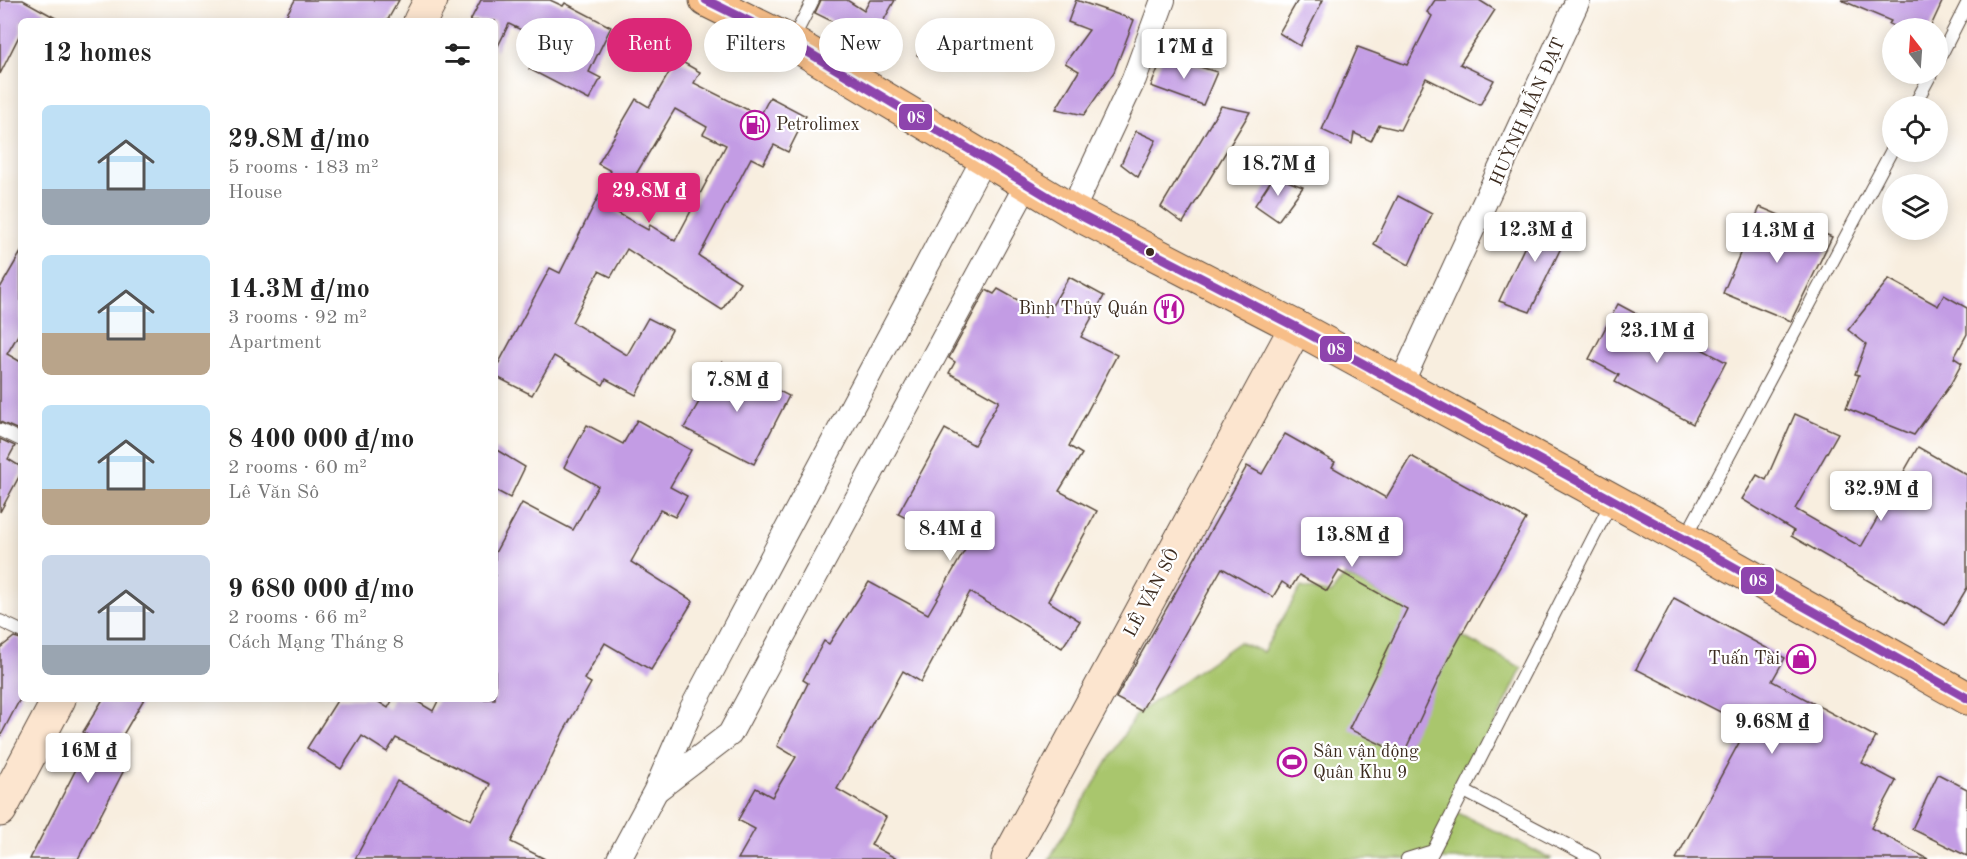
<!DOCTYPE html>
<meta charset="utf-8">
<style>
:root{--surface:#fff;--page:#f6f6f6;--text:#222;--muted:#767676;--accent:#db2777}
body{margin:0;font-family:"Old Standard TT",serif;background:var(--page);color:var(--text);height:100vh;display:flex;flex-direction:column;font-size:22px;white-space:nowrap}
*{box-sizing:border-box;margin:0}
p{font-size:20px;color:var(--muted)}
.icon{flex:none;width:33px;height:33px;fill:none;stroke:currentColor;stroke-width:2;stroke-linecap:round;stroke-linejoin:round}
.map{position:relative;flex:1;overflow:hidden}
.sheet{position:absolute;left:18px;top:18px;width:480px;height:684px;display:flex;flex-direction:column;background:var(--surface);border-radius:9px;box-shadow:0 3px 15px #0003}
.sheet>*{flex:none}
.guide{position:absolute;left:516px;top:18px;width:570px;height:54px;display:flex;gap:12px}
.needle{width:39px;rotate:343deg}
.buttons{position:absolute;left:1882px;top:18px;display:grid;gap:12px}
.buttons a{display:grid;place-items:center;width:66px;height:66px;border-radius:50%;background:var(--surface);box-shadow:0 3px 15px #0003;font-size:30px}
.price{position:absolute;translate:-50% -51px;padding:0 14px;border-radius:6px;background:#fff;color:#222;font-size:20px;line-height:39px;filter:drop-shadow(0 2px 3px #0008)}
.price::after{content:'';position:absolute;left:50%;top:36px;width:18px;height:14px;margin-left:-9px;background:inherit;clip-path:polygon(0 0,100% 0,50% 100%)}
.price.current{background:var(--accent);color:#fff}
ul{padding:0;list-style:none}
li{display:flex;align-items:center;gap:18px;height:150px;padding:0 24px}
li span{display:grid;place-items:center;flex:none;width:168px;height:120px;border-radius:9px;color:#555}
li>.icon{margin-inline-start:auto}
span .icon{width:72px;height:72px;fill:#fffc;stroke-width:1}
li b{font-size:26px}
h2{display:flex;justify-content:space-between;align-items:center;height:72px;padding:0 24px;font-size:26px}
.tag{padding:0 21px;border-radius:27px;background:var(--surface);box-shadow:0 3px 15px #0003;font-size:21px;line-height:54px}
.tag.current{background:var(--accent);color:#fff}
.map>svg:first-child{display:block}
.green{fill:#a9c66d;stroke:#727846;stroke-width:1.5}
.building{fill:#c39ce4;fill-rule:evenodd}
.lines{fill:none;stroke-linecap:round;stroke-linejoin:round}
.lane-casing{stroke:#57473b;stroke-width:14}
.street-casing{stroke:#57473b;stroke-width:26}
.secondary-casing{stroke:#57473b;stroke-width:35}
.highway-casing{stroke:#57473b;stroke-width:35}
.lane{stroke:#fff;stroke-width:12}
.street{stroke:#fff;stroke-width:24}
.secondary{stroke:#fce5cf;stroke-width:33}
.highway{stroke:#f7be88;stroke-width:33}
.bus-1-casing{stroke:#fff;stroke-width:14}
.bus-1{stroke:#8e44ad;stroke-width:9}
.bus-dot{fill:#3b2a1e;stroke:#fff;stroke-width:2}
.labels{text-anchor:middle;dominant-baseline:central;stroke-width:4.5;stroke-linejoin:round;paint-order:stroke}
.street-label{font-size:18px;fill:#3b2a1e;stroke:#fff}
.poi-label{font-size:18px;fill:#3b2a1e;stroke:#fff;text-anchor:start}
.line-badge{stroke:#fff;stroke-width:2}
.badge-label{font-size:16px;text-anchor:middle;font-weight:bold;fill:#fff}
</style>
<div class="map">
<svg width="1967" height="859" viewBox="0 0 1967 859">
<rect width="100%" height="100%" fill="#fff"/>
<filter id="ink" filterUnits="userSpaceOnUse"><feTurbulence type="fractalNoise" baseFrequency=".0167" numOctaves="2"/><feDisplacementMap in="SourceGraphic" scale="12" xChannelSelector="R" yChannelSelector="G"/><feConvolveMatrix kernelMatrix="1 2 1 2 8 2 1 2 1" color-interpolation-filters="sRGB"/></filter>
<filter id="wash" filterUnits="userSpaceOnUse"><feTurbulence type="fractalNoise" baseFrequency=".008" numOctaves="4" result="noise"/><feDisplacementMap in="SourceGraphic" scale="24" xChannelSelector="R" yChannelSelector="G"/><feGaussianBlur stdDeviation="1.35" result="paint"/><feColorMatrix in="noise" values="0 0 0 0 0 0 0 0 0 0 0 0 0 0 0 0 0 1.4 0 .05"/><feComposite in="paint" operator="in"/></filter>
<g filter="url(#wash)">
<rect width="100%" height="100%" fill="#f8eedf"/>
<!-- green -->
<path class="green" d="M1345 575 1522 668 1454 811 1552 859H1049L1136 714 1239 642 1263 652 1301 587 1331 594Z"/>
<g id="blocks">
<!-- building -->
<g class="building">
<path d="M0 0H23L61 21H21V32L0 74Z"/>
<path d="M295 0H399L387 21H283Z"/>
<path d="M481 0H550L563 6 565 3 611 27 589 72 601 78 589 100 529 69 544 41 509 24 495 52V21H470Z"/>
<path d="M821 0H847L864 11 870 0H895L872 41 815 13Z"/>
<path d="M1076 0 1134 20 1114 72 1084 115 1056 109 1079 71 1065 63 1089 30 1068 22Z"/>
<path d="M1298 0H1323L1300 46 1279 33Z"/>
<path d="M1435 0H1479L1495 10 1460 64 1494 80 1480 105 1426 78 1400 130 1379 125 1371 141 1354 133 1352 144 1322 130 1358 47 1407 65 1432 16 1427 12Z"/>
<path d="M1841 0H1943L1930 28H1899L1889 24 1891 21Z"/>
<path d="M932 27 955 40 939 67 917 55Z"/>
<path d="M1163 56 1217 72 1203 105 1151 86Z"/>
<path d="M677 59 700 72 694 83 760 116 770 97 806 116 788 152 774 145 763 164 751 158 699 256 740 282 722 310 627 249 611 277 599 271 572 322 627 355 648 318 672 330 636 395 606 379 603 385 554 356 532 395 495 376V370L550 268 560 273 611 171 598 164 636 99 649 107ZM675 109 707 127 703 134 726 145 675 241 650 225 648 230 614 211Z"/>
<path d="M1221 106 1250 112 1183 223 1161 207Z"/>
<path d="M1136 131 1156 140 1138 177 1121 164Z"/>
<path d="M1274 176 1303 187 1278 221 1255 205Z"/>
<path d="M1398 196 1432 214 1409 265 1374 245Z"/>
<path d="M1760 207 1832 237 1791 321 1723 293Z"/>
<path d="M1540 214 1571 227 1530 312 1499 301Z"/>
<path d="M21 252V330L7 354 21 362V431L0 422V288Z"/>
<path d="M1069 277 1104 296 1081 337 1117 355 1069 446 1082 454 1059 491 1097 511 1048 601 1080 621 1062 648 970 592 921 682 903 671 837 789 886 817 871 845 897 859H738L755 829 738 820 756 788 772 797 796 757 777 746 808 683 803 680 824 641 829 644 869 582 928 614 966 548 898 514 945 429 974 445 999 401 949 373 955 362 949 358 986 290 994 294 998 289 1046 316Z"/>
<path d="M1889 279 1938 306 1944 295 1967 308V334L1954 358 1962 363 1950 385 1914 435 1846 408 1859 375 1855 374 1866 344 1848 330Z"/>
<path d="M1618 304 1726 362 1693 424 1615 382 1619 375 1589 359Z"/>
<path d="M722 362 789 396 754 464 684 428Z"/>
<path d="M1795 414 1838 433 1795 509 1861 547 1918 447 1967 475V588L1945 625 1791 536 1794 531 1742 499 1757 475 1766 480Z"/>
<path d="M637 420 691 450 670 487 687 496 675 517 660 510 631 562 693 601 651 670 605 643 584 679 591 683 564 731 511 842 545 859H355L397 781 471 820 490 784 396 738 387 752 362 736 341 769 307 748 338 699H374L388 708 393 699H413L433 711 439 699H495V553L522 503 573 530 598 486 564 467 587 425 623 444Z"/>
<path d="M1285 434 1335 462 1332 467 1386 498 1411 456 1526 519 1448 659 1403 755 1349 729 1407 609 1339 571 1327 591 1299 575 1291 588 1282 582 1273 597 1222 568 1141 711 1116 698 1247 466 1262 474Z"/>
<path d="M0 439 15 446 8 459 21 467V473L0 512Z"/>
<path d="M495 449 525 467 510 498 495 490Z"/>
<path d="M1674 598 1785 658 1772 681 1876 737 1862 763 1896 781 1871 828 1928 859H1676L1748 726 1636 669Z"/>
<path d="M14 637 21 639V697L0 737V648Z"/>
<path d="M103 699H144L107 762 124 770 78 859H30L92 738 83 732Z"/>
<path d="M1938 774 1967 789V856L1912 829Z"/>
</g>
</g>
</g>
<g filter="url(#ink)">
<use href="#blocks" fill-opacity="0" stroke="#57473b" stroke-width="1.5"/>
<g class="lines">
<!-- lane casing -->
<g class="lane-casing">
<g id="lane">
<path d="M792 41 813 0"/>
<path d="M1938 61 1967 4"/>
<path d="M1914 106 1931 74"/>
<path d="M0 430 21 440"/>
<path d="M1685 538 1893 148"/>
<path d="M0 621 21 631"/>
<path d="M1464 791 1594 859"/>
<path d="M1407 859 1433 851"/>
<path d="M1429 859 1612 501"/>
</g>
</g>
<!-- street casing -->
<g class="street-casing">
<g id="street">
<path d="M1072 211 1134 79 1163 0"/>
<path d="M1400 386 1578 0"/>
<path d="M658 789 730 734 1026 186"/>
<path d="M619 859 655 792 691 710 984 158"/>
</g>
</g>
<!-- secondary casing -->
<g class="secondary-casing">
<g id="secondary">
<path d="M420 21 431 0"/>
<path d="M0 810 59 699"/>
<path d="M1008 859 1296 327"/>
</g>
</g>
<!-- highway casing -->
<g class="highway-casing">
<path id="highway" d="M706 0 791 42 1072 211 1296 327 1684 539 1967 698"/>
</g>
<!-- lane -->
<use href="#lane" class="lane"/>
<!-- street -->
<use href="#street" class="street"/>
<!-- secondary -->
<use href="#secondary" class="secondary"/>
<!-- highway -->
<use href="#highway" class="highway"/>
<!-- bus-1 casing -->
<g class="bus-1-casing">
<path id="bus-1" d="M706 0 791 42 1072 211 1296 327 1684 539 1967 698"/>
</g>
<!-- bus-1 -->
<use href="#bus-1" class="bus-1"/>
</g>
</g>
<!-- icons -->
<defs>
<g id="fuel-ring" transform="scale(1.5)"><circle r="9.5" fill="#fff" stroke="#b5179e" stroke-width="1.5"/><path d="M-5.5-6h7V0h2V4h1.3V-2.5L3-4.5l.8-.8L6-3V5H2.5V1h-1V6h-7ZM-4.2-4.7v3.2H.2V-4.7Z" fill="#b5179e"/></g>
<g id="restaurant-ring" transform="scale(1.5)"><circle r="9.5" fill="#fff" stroke="#b5179e" stroke-width="1.5"/><path d="M-5-6h1v4h1v-4h1v4h1v-4h1v5L-1.5 .5V6h-2V.5L-5-1ZM5-6V6H3V1.5H1.5Q1.5-4 5-6Z" fill="#b5179e"/></g>
<g id="shop-ring" transform="scale(1.5)"><circle r="9.5" fill="#fff" stroke="#b5179e" stroke-width="1.5"/><path d="M-5-2.5h2.3a2.7 3.5 0 0 1 5.4 0H5L5.5 6h-11ZM-1.5-2.5h3a1.5 2.3 0 0 0-3 0Z" fill="#b5179e"/></g>
<g id="stadium-ring" transform="scale(1.5)"><circle r="9.5" fill="#fff" stroke="#b5179e" stroke-width="1.5"/><path d="M0-5a6.5 5 0 1 0 0 10a6.5 5 0 1 0 0-10ZM-3.5-1.8h7v3.6h-7Z" fill="#b5179e"/></g>
</defs>
<g fill-rule="evenodd">
<use href="#fuel-ring" x="755" y="125"/>
<use href="#restaurant-ring" x="1169" y="309"/>
<use href="#shop-ring" x="1801" y="659"/>
<use href="#stadium-ring" x="1292" y="762"/>
</g>
<!-- markers -->
<circle class="bus-dot" cx="1150" cy="252" r="5"/>
<g class="labels">
<!-- street labels -->
<g class="street-label">
<text transform="translate(1528 112) rotate(-66)">HUỲNH MẪN ĐẠT</text>
<text transform="translate(1152 593) rotate(-62)">LÊ VĂN SÔ</text>
</g>
<!-- poi labels -->
<g class="poi-label">
<text x="776" y="125">Petrolimex</text>
<text x="1148" y="309" text-anchor="end">Bình Thủy Quán</text>
<text x="1780" y="659" text-anchor="end">Tuấn Tài</text>
<text x="1313" y="752">Sân vận động<tspan x="1313" dy="21">Quân Khu 9</tspan></text>
</g>
</g>
<g class="line-badge">
<rect x="898" y="103" width="35" height="28" rx="6" fill="#8e44ad"/>
<rect x="1319" y="335" width="34" height="28" rx="6" fill="#8e44ad"/>
<rect x="1740" y="566" width="35" height="29" rx="6" fill="#8e44ad"/>
</g>
<g class="badge-label">
<text x="916" y="123">08</text>
<text x="1336" y="355">08</text>
<text x="1758" y="586">08</text>
</g>
</svg>
<div class="buttons">
<a><svg class="needle" viewBox="-14 -14 28 28"><path d="M0-13l5 13h-10z" fill="#e53935"/><path d="M0 13l5-13h-10z" fill="#767676"/></svg></a>
<a><svg class="icon" aria-label="locate" viewBox="0 0 24 24"><circle cx="12" cy="12" r="6"/><path d="M12 2v4M12 18v4M2 12h4M18 12h4"/></svg></a>
<a><svg class="icon" aria-label="layers" viewBox="0 0 24 24"><path d="M12 4l9 5-9 5-9-5zM3 14l9 5 9-5"/></svg></a>
</div>
<b class="price" style="left:1184px;top:80px">17M ₫</b>
<b class="price" style="left:1278px;top:197px">18.7M ₫</b>
<b class="price current" style="left:649px;top:224px">29.8M ₫</b>
<b class="price" style="left:1535px;top:263px">12.3M ₫</b>
<b class="price" style="left:1777px;top:264px">14.3M ₫</b>
<b class="price" style="left:1657px;top:364px">23.1M ₫</b>
<b class="price" style="left:737px;top:413px">7.8M ₫</b>
<b class="price" style="left:1881px;top:522px">32.9M ₫</b>
<b class="price" style="left:950px;top:562px">8.4M ₫</b>
<b class="price" style="left:1352px;top:568px">13.8M ₫</b>
<b class="price" style="left:1772px;top:755px">9.68M ₫</b>
<b class="price" style="left:88px;top:784px">16M ₫</b>
<div class="guide">
<a class="tag">Buy</a>
<a class="tag current">Rent</a>
<a class="tag">Filters</a>
<a class="tag">New</a>
<a class="tag">Apartment</a>
</div>
<section class="sheet">
<h2>12 homes<svg class="icon" aria-label="filters" viewBox="0 0 24 24"><path d="M4 7h16M4 17h16"/><circle cx="9" cy="7" r="2"/><circle cx="15" cy="17" r="2"/></svg></h2>
<ul>
<li><span style="background:linear-gradient(#bfe0f5 70%,#9aa5b1 0)"><svg class="icon" aria-label="home" viewBox="0 0 24 24"><path d="M3 11l9-7 9 7M6 9v11h12V9"/></svg></span><div><b>29.8M ₫/mo</b><p>5 rooms · 183 m²</p><p>House</p></div></li>
<li><span style="background:linear-gradient(#bfe0f5 65%,#b9a48a 0)"><svg class="icon" aria-label="home" viewBox="0 0 24 24"><path d="M3 11l9-7 9 7M6 9v11h12V9"/></svg></span><div><b>14.3M ₫/mo</b><p>3 rooms · 92 m²</p><p>Apartment</p></div></li>
<li><span style="background:linear-gradient(#bfe0f5 70%,#b9a48a 0)"><svg class="icon" aria-label="home" viewBox="0 0 24 24"><path d="M3 11l9-7 9 7M6 9v11h12V9"/></svg></span><div><b>8 400 000 ₫/mo</b><p>2 rooms · 60 m²</p><p>Lê Văn Sô</p></div></li>
<li><span style="background:linear-gradient(#c9d6e8 75%,#9aa5b1 0)"><svg class="icon" aria-label="home" viewBox="0 0 24 24"><path d="M3 11l9-7 9 7M6 9v11h12V9"/></svg></span><div><b>9 680 000 ₫/mo</b><p>2 rooms · 66 m²</p><p>Cách Mạng Tháng 8</p></div></li>
</ul>
</section>
</div>
